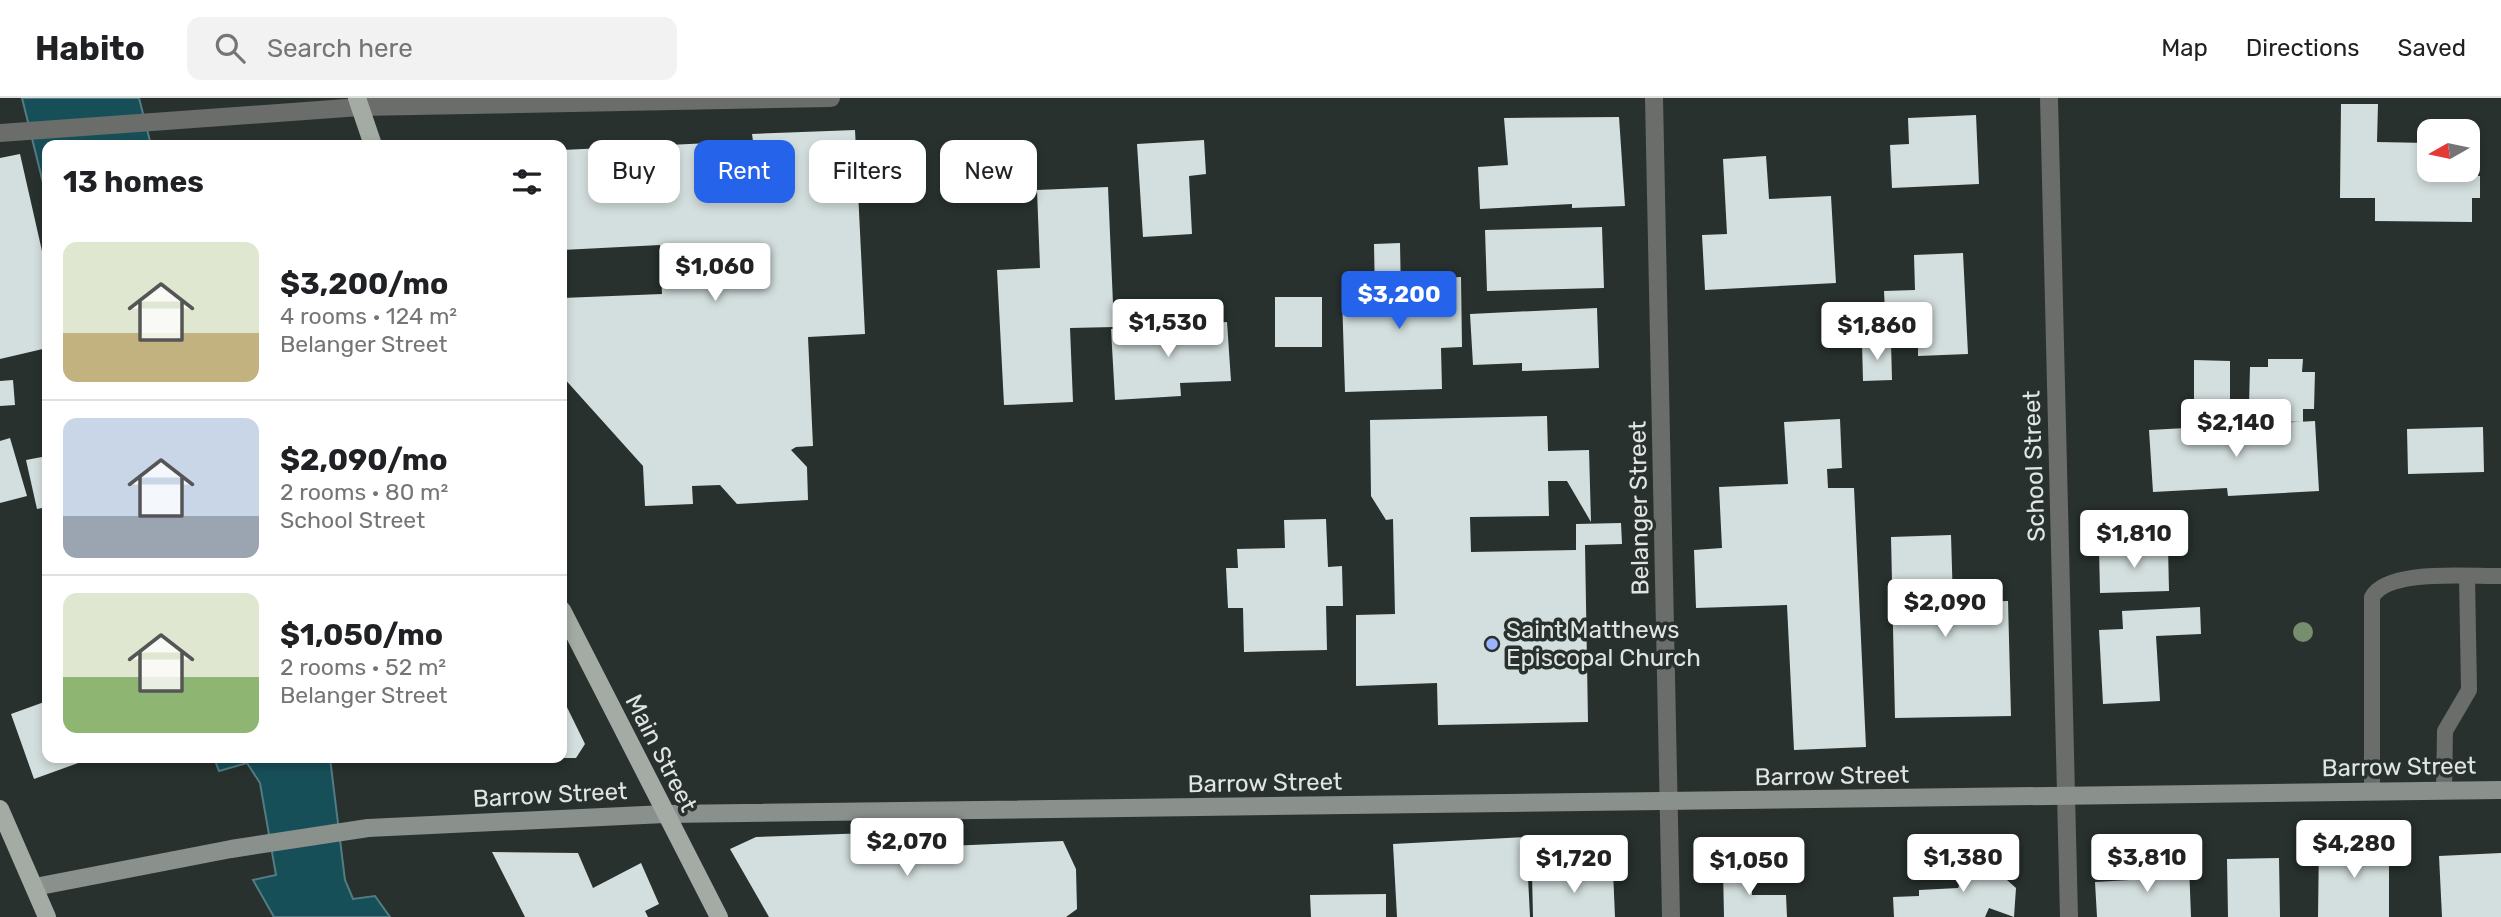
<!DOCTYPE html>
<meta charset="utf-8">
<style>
:root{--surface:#fff;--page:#f2f2f2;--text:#202124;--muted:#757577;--line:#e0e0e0;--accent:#2563eb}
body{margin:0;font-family:Rubik,sans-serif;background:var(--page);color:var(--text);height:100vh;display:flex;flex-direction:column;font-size:26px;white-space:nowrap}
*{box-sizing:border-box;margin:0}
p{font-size:23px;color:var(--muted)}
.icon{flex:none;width:38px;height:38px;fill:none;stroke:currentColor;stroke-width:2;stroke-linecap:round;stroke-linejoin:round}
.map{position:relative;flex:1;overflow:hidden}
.side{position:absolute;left:42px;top:42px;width:525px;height:623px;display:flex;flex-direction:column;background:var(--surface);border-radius:14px;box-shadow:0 4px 10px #0003}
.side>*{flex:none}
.guide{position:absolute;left:588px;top:42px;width:665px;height:63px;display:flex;gap:14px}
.needle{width:46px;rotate:261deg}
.tools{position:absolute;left:2417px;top:21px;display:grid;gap:14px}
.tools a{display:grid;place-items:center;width:63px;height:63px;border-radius:14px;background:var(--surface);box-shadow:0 4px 10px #0003;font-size:35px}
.price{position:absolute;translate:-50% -60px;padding:0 16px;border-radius:7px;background:#fff;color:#222;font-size:23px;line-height:46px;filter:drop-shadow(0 2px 4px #0008)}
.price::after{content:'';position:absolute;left:50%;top:42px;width:21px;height:16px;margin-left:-10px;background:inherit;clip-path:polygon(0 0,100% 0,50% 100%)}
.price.active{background:var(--accent);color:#fff}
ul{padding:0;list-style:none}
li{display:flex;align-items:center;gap:21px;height:175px;padding:0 21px}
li+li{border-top:2px solid var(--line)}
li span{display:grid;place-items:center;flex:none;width:196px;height:140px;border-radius:14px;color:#555}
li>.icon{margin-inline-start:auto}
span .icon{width:84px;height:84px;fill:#fffc;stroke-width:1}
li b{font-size:30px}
h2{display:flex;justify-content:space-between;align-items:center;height:84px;padding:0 21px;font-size:30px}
.tag{padding:0 24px;border-radius:14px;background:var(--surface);box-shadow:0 4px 10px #0003;font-size:24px;line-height:63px}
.tag.active{background:var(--accent);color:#fff}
header{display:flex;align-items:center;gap:42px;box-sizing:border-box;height:98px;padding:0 35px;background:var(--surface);border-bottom:2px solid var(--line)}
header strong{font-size:33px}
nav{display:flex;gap:38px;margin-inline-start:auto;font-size:24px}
.search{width:490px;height:63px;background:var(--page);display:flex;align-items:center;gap:18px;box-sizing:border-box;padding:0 24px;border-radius:14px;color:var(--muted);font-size:26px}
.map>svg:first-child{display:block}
.water{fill:#174f58;stroke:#537c82;stroke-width:2}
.building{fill:#d3dfde}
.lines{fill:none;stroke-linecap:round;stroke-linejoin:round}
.lane{stroke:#6a6d6a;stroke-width:16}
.street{stroke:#6a6d6a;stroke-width:18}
.secondary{stroke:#8a908c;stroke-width:18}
.primary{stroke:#a4aba5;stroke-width:18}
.tree{fill:#768e6d}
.poi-dot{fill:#98b5fd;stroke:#28312e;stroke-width:2.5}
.labels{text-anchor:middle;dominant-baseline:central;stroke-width:7;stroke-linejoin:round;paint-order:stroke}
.street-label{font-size:24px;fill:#e0e5e3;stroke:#28312e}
.poi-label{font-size:24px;fill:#e0e5e3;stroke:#28312e;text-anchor:start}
</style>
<header>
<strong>Habito</strong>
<div class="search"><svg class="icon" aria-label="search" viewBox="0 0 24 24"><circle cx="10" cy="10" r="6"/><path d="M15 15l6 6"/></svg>Search here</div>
<nav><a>Map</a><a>Directions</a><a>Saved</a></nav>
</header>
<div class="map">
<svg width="2501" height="819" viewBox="0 0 2501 819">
<rect width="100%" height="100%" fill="#28312e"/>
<!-- water -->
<g class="water">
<path d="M22 0H139L151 47H47V101Z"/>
<path d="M214 660H330L345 782 353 801 375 798 390 819H274L253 782 276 777 260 685 247 665 219 673Z"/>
</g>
<!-- building -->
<g class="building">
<path d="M2341 6H2378L2377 44 2429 45V72H2468V77L2480 78V100H2472V124L2375 123V100H2340Z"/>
<path d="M1976 17 1979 86 1892 90 1890 47 1909 46 1908 20Z"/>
<path d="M1619 19 1625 108 1572 110V106L1480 111 1478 69 1508 67 1504 20Z"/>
<path d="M855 32 865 236 808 239 813 348 796 349 791 352 807 369 808 402 737 406 720 387 692 388 693 406 645 408 643 368 562 278V200L662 196 660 147 562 152V52L753 43 752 36Z"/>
<path d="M1204 42 1206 76 1189 78 1192 136 1143 139 1137 46Z"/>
<path d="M20 56 47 175V250L0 261V60Z"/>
<path d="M1766 58 1769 101 1831 98 1836 185 1705 192 1702 137 1727 136 1723 61Z"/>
<path d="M1108 89 1114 229 1070 230 1073 304 1004 307 997 172 1040 170 1037 92Z"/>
<path d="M1602 129 1604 190 1487 193 1485 132Z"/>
<path d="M1400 145 1401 198H1437L1436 180 1461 179 1462 249 1441 250 1442 291 1345 294 1342 198H1375L1374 146Z"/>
<path d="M1963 155 1968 256 1918 258V235L1886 236 1884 193 1915 192 1914 157Z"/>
<rect x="1275" y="199" width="47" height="50"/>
<path d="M1597 210 1599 270 1522 273V265L1473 267 1470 216Z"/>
<path d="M1227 224 1231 283 1180 285 1181 298 1115 302 1111 231Z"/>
<path d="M1891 244 1892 282 1863 283 1862 245Z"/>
<path d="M2268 261H2303L2302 274H2315L2314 311H2303V324L2268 323 2269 309 2249 308 2250 269H2268Z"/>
<path d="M2194 262 2230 263V308H2194Z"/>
<path d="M13 282 15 307 0 308V283Z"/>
<path d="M1547 318 1548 353 1589 352 1591 424 1567 383H1548L1549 418 1470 419 1471 454 1576 452V426L1621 425 1622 446 1585 447 1588 624 1438 627 1437 585 1356 588V517L1395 516 1393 421 1386 422 1371 398 1370 322Z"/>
<path d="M1840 321 1842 370 1827 371 1828 390H1854L1866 649 1794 652 1787 507 1696 510 1694 452 1722 450 1719 389 1788 386 1784 324Z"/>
<path d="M2315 323 2319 393 2228 398 2227 390 2153 394 2149 332Z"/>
<path d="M2483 329 2484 374 2408 376 2407 331Z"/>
<path d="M10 340 27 398 0 405V343Z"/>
<path d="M47 358V409L37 411 26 362Z"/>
<path d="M1326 421 1328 469 1342 468 1343 508H1326L1327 552 1244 554 1243 510H1228L1226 470H1238L1237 451 1285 450 1284 422Z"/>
<path d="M1951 437 1953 504 2008 503 2011 618 1895 620 1891 439Z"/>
<path d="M2168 448 2169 493 2100 495 2099 450Z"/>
<path d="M2200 509 2201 536 2156 538 2160 603 2103 606 2099 532 2123 531 2122 513Z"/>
<path d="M562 599 585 646 576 660H562Z"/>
<path d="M47 603V660H92L34 681 11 616Z"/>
<path d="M870 735 877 751 1063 743 1076 771 1077 811 1066 819H769L730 751 756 739Z"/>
<path d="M1526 739 1530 819H1397L1393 746Z"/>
<path d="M2319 744H2389V819H2318Z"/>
<path d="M492 754 578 755 593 790 641 765 659 806 645 813 648 819H525Z"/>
<path d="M2501 755V819H2442L2439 758Z"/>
<path d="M1954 758H1980L2016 790 2014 819 1989 810 1985 819H1894L1893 799 1919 798V792L1958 790 1961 783Z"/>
<path d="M2279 760 2280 819H2228L2227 761Z"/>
<path d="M2189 767 2191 819H2097L2095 784 2130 782 2129 769Z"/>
<path d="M1723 770H1752V797H1786L1787 819H1724Z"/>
<path d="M1613 773 1615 819H1533L1532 776Z"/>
<path d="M1386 796V819H1311L1310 797Z"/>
</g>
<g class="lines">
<!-- lane -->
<g class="lane">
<path d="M2444 693 2445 633 2469 592 2467 479"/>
<path d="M2372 694V499C2388 470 2470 479 2501 478"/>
</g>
<!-- street -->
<g class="street">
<path d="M1654 0 1671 819"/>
<path d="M2049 0 2069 819"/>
<path d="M0 35 360 9 831 0"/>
</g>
<!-- secondary -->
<path class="secondary" d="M35 789 231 751 368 730 665 716 2501 692"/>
<!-- primary -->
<g class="primary">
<path d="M357 0 373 47"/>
<path d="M562 512 719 819"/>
<path d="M0 711 47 819"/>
</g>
</g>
<!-- trees -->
<circle class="tree" cx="2303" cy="534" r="10"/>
<!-- markers -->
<circle class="poi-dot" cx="1492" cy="546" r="7"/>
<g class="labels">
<!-- street labels -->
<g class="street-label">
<text transform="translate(2034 368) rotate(-92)">School Street</text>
<text transform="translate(1639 410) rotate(-91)">Belanger Street</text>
<text transform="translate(661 655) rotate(63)">Main Street</text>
<text transform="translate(2399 669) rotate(-1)">Barrow Street</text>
<text transform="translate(1832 678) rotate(-1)">Barrow Street</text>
<text transform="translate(1265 685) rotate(-1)">Barrow Street</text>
<text transform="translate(550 697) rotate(-3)">Barrow Street</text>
</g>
<!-- poi labels -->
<g class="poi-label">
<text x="1506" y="532">Saint Matthews<tspan x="1506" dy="28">Episcopal Church</tspan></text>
</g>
</g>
</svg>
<div class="tools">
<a><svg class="needle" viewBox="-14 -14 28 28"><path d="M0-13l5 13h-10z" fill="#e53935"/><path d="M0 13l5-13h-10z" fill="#757577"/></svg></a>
</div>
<b class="price" style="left:715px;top:205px">$1,060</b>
<b class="price active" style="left:1399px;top:233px">$3,200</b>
<b class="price" style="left:1168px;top:261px">$1,530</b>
<b class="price" style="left:1877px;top:264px">$1,860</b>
<b class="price" style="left:2236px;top:361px">$2,140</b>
<b class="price" style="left:2134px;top:472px">$1,810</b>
<b class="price" style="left:1945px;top:541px">$2,090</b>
<b class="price" style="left:907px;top:780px">$2,070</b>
<b class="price" style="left:2354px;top:782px">$4,280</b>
<b class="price" style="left:1963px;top:796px">$1,380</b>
<b class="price" style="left:2147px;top:796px">$3,810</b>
<b class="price" style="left:1574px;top:797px">$1,720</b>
<b class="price" style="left:1749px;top:799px">$1,050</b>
<div class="guide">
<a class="tag">Buy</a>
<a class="tag active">Rent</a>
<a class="tag">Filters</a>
<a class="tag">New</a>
</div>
<section class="side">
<h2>13 homes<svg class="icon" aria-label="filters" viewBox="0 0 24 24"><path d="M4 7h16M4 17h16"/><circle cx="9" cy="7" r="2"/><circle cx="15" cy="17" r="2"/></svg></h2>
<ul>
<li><span style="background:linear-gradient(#dfe7d0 65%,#c2b280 0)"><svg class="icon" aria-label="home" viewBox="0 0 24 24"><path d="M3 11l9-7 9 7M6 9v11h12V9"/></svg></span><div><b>$3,200/mo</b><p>4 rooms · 124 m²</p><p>Belanger Street</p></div></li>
<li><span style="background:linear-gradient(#c9d6e8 70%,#9aa5b1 0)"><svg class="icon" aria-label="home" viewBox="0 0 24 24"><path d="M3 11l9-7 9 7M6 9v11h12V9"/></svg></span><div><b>$2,090/mo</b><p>2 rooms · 80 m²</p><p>School Street</p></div></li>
<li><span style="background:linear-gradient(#dfe7d0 60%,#8fb573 0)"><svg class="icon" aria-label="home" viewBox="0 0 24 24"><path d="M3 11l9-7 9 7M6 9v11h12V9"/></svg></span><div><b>$1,050/mo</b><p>2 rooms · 52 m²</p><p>Belanger Street</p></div></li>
</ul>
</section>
</div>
